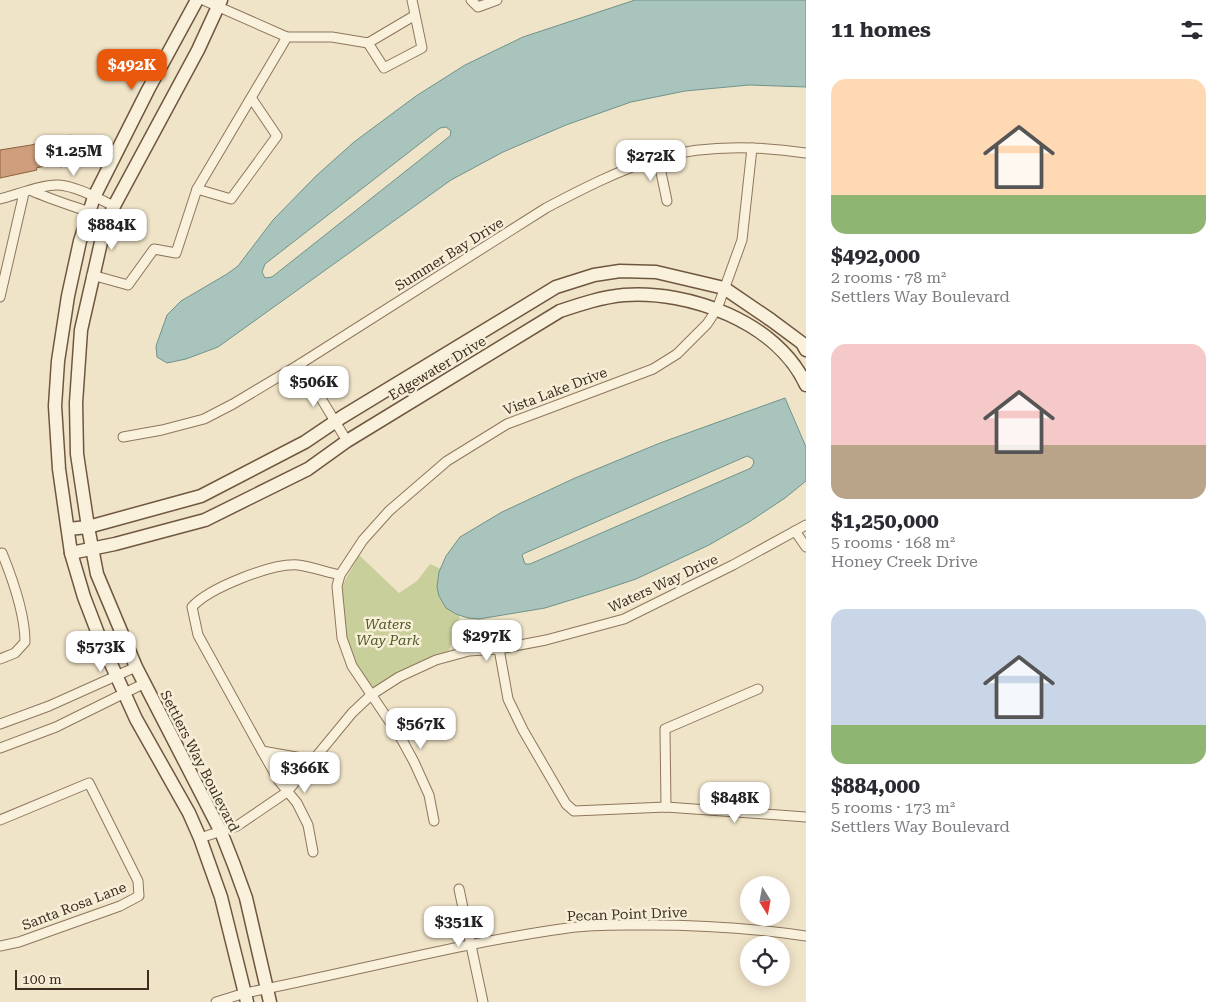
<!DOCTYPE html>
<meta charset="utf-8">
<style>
:root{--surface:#fff;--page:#f7f7f7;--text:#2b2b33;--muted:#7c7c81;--accent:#ea580c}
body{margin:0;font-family:"Roboto Serif",serif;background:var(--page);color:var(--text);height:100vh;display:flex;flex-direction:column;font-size:19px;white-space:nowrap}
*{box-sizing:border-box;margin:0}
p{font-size:16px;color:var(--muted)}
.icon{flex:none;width:28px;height:28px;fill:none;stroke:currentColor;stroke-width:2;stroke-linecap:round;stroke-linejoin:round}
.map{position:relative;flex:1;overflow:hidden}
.side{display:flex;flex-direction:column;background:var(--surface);width:425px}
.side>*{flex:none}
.needle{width:32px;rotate:169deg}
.tools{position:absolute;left:740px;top:876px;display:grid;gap:10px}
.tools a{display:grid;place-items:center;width:50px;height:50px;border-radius:50%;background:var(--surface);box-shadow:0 2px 12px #0003;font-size:25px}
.scale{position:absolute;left:15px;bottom:12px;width:134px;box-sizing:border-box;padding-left:5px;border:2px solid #3d2e20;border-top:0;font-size:14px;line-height:18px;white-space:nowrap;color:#3d2e20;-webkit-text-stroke:4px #f7eed8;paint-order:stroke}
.price{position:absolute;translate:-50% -42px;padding:0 11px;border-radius:10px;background:#fff;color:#222;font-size:16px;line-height:32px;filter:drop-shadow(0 1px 2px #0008)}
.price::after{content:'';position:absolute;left:50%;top:30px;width:15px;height:11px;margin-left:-8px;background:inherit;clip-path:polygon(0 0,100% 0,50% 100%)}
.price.current{background:var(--accent);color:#fff}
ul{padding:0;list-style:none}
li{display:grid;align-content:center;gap:10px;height:265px;padding:0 25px}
li span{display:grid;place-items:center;height:155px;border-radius:15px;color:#555}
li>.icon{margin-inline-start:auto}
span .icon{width:90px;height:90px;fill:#fffc;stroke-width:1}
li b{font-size:21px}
h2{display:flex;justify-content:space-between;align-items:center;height:60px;padding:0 25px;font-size:21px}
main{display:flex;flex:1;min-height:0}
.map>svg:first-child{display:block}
.green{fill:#c9cf9b}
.water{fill:#a9c4bc;stroke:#6f938a;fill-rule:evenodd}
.building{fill:#cf9f7d;stroke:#8d5f41}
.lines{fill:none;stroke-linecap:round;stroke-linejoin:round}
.street-casing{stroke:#8d765c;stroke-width:11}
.secondary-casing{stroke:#6f573f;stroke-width:15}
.street{stroke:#faf1dc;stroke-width:9}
.secondary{stroke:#faf1dc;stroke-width:12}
.labels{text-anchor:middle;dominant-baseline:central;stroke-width:5;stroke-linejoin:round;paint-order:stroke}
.street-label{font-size:14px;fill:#3d2e20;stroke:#f7eed8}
.park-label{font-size:14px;font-style:italic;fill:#4d5a26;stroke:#f7eed8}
</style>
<main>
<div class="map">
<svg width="806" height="1002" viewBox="0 0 806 1002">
<rect width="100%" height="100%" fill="#f0e4c8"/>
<!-- green -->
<path class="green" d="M359 555 399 593 417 581 430 564 448 572 460 609 459 622 448 653C420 660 395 674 371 689L355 663 346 636 343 605 342 586Z"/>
<!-- water -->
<g class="water">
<path d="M635 0H806V87L749 85 685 91 631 102 566 125 503 152 451 180 218 347 186 359 167 363 157 357 156 346 167 315 181 301 227 274 238 266 273 220 316 176 354 142 416 96 465 65 523 37ZM446 127 451 131 450 136 272 277 265 278 262 272 265 264 440 128Z"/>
<path d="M785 398 806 447V481L785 498 749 522 709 545 636 579 600 591 545 608 479 619 468 618 456 614 446 608 439 596 437 587 439 572 446 556 460 537 502 512 575 478 660 443ZM747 456 753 459 754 463 751 468 530 564H525L522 555 525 553Z"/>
</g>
<!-- building -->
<path class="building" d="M71 135 77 163 60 167 59 163 36 168 37 170 0 178V150L31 145Z"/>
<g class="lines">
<!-- street casing -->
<g class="street-casing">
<g id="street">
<path d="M203 0 287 37"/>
<path d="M471 0 478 7 497 0"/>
<path d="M368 43 384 68 422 48 412 0"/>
<path d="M658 158 667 201"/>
<path d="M197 189 231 199 277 136 252 99"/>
<path d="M32 191C57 202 83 209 108 219"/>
<path d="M0 199C16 195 43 184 58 185 76 186 97 198 114 206"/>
<path d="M92 275 128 285 154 249 176 253 197 189 287 37H332L368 43 412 17H415"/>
<path d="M0 297 24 193"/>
<path d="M300 364 347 441"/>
<path d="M123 437 162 430 204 419 233 404 300 364 546 208C582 189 619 170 658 158 704 145 758 146 806 153"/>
<path d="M795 531 806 547"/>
<path d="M0 554 2 553C13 580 25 613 25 642L15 653 0 659"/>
<path d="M499 649 508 699 523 730 566 804 574 811 666 807 806 817"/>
<path d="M0 724 49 706 136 667"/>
<path d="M0 748 56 727 143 684"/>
<path d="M262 751 279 781 297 803 308 825 313 852"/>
<path d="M313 760 262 751 198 635 192 607C209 588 272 563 298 565 312 567 326 572 340 575"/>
<path d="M666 807 665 729 758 689"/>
<path d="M0 820 89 783 138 881 139 896 120 906 19 942 0 946"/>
<path d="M434 821 429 795 414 762 402 740 352 666 342 638 337 586 340 575 363 540 389 511 447 461 507 424 653 369 677 354 707 324 717 309 742 240 752 148"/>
<path d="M200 838 237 826 287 792 352 713 371 695 399 677 436 660 469 651 499 649 546 640 624 619 733 565 806 525"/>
<path d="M459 889 483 1002"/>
<path d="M216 1002 245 993C353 972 459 943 568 928 594 924 621 925 647 925 701 925 753 928 806 936"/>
</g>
</g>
<!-- secondary casing -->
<g class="secondary-casing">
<g id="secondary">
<path d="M197 0 148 90 94 197 80 241 68 296 58 361 55 406 59 469 71 553 84 597 102 644 136 719 189 813 200 838 221 897 247 1002"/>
<path d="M221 0 198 50 114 206 104 229 81 330 76 403 77 454 88 527 97 574 136 667 221 832 234 865 246 898 270 1002"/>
<path d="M68 529 88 527 201 496 305 442 342 417 556 287 594 275 620 271 656 272 724 288 771 320 802 343 806 350"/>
<path d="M71 553 115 544 205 520 308 469 347 441 560 311C581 304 602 297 624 295 689 290 777 322 806 385"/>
</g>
</g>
<!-- street -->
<use href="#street" class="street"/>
<!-- secondary -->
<use href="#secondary" class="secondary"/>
</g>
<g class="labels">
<!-- street labels -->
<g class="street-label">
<text transform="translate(449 254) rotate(-32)">Summer Bay Drive</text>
<text transform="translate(437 368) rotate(-31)">Edgewater Drive</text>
<text transform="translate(555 391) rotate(-21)">Vista Lake Drive</text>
<text transform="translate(663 583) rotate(-25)">Waters Way Drive</text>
<text transform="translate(200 761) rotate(63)">Settlers Way Boulevard</text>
<text transform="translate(74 906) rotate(-21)">Santa Rosa Lane</text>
<text transform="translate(627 914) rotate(-2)">Pecan Point Drive</text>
</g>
<!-- park labels -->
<g class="park-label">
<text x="388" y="624">Waters<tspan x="388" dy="16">Way Park</tspan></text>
</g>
</g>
</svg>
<div class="tools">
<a><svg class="needle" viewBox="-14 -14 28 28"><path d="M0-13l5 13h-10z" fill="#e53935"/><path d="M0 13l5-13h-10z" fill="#7c7c81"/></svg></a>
<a><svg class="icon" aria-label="locate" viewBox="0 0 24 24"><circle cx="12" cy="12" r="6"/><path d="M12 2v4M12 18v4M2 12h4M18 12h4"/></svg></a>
</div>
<div class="scale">100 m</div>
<b class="price current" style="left:132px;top:91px">$492K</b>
<b class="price" style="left:74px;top:177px">$1.25M</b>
<b class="price" style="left:651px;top:182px">$272K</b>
<b class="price" style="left:112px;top:251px">$884K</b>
<b class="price" style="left:314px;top:408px">$506K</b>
<b class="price" style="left:487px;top:662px">$297K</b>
<b class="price" style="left:101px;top:673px">$573K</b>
<b class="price" style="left:421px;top:750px">$567K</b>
<b class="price" style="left:305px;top:794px">$366K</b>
<b class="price" style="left:735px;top:824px">$848K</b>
<b class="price" style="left:459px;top:948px">$351K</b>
</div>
<section class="side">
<h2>11 homes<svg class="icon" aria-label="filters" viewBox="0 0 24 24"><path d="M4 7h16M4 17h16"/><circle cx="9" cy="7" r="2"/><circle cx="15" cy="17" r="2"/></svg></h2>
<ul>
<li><span style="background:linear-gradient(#ffd9b3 75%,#8fb573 0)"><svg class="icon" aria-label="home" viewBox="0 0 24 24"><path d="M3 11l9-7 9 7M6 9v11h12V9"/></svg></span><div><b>$492,000</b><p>2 rooms · 78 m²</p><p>Settlers Way Boulevard</p></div></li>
<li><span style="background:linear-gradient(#f6c9c9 65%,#b9a48a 0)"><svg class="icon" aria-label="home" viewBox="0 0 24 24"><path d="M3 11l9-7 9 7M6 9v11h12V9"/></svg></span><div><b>$1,250,000</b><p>5 rooms · 168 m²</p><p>Honey Creek Drive</p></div></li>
<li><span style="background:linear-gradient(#c9d6e8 75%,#8fb573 0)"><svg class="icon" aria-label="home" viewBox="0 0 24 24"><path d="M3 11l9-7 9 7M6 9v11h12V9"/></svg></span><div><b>$884,000</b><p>5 rooms · 173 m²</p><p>Settlers Way Boulevard</p></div></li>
</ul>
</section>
</main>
